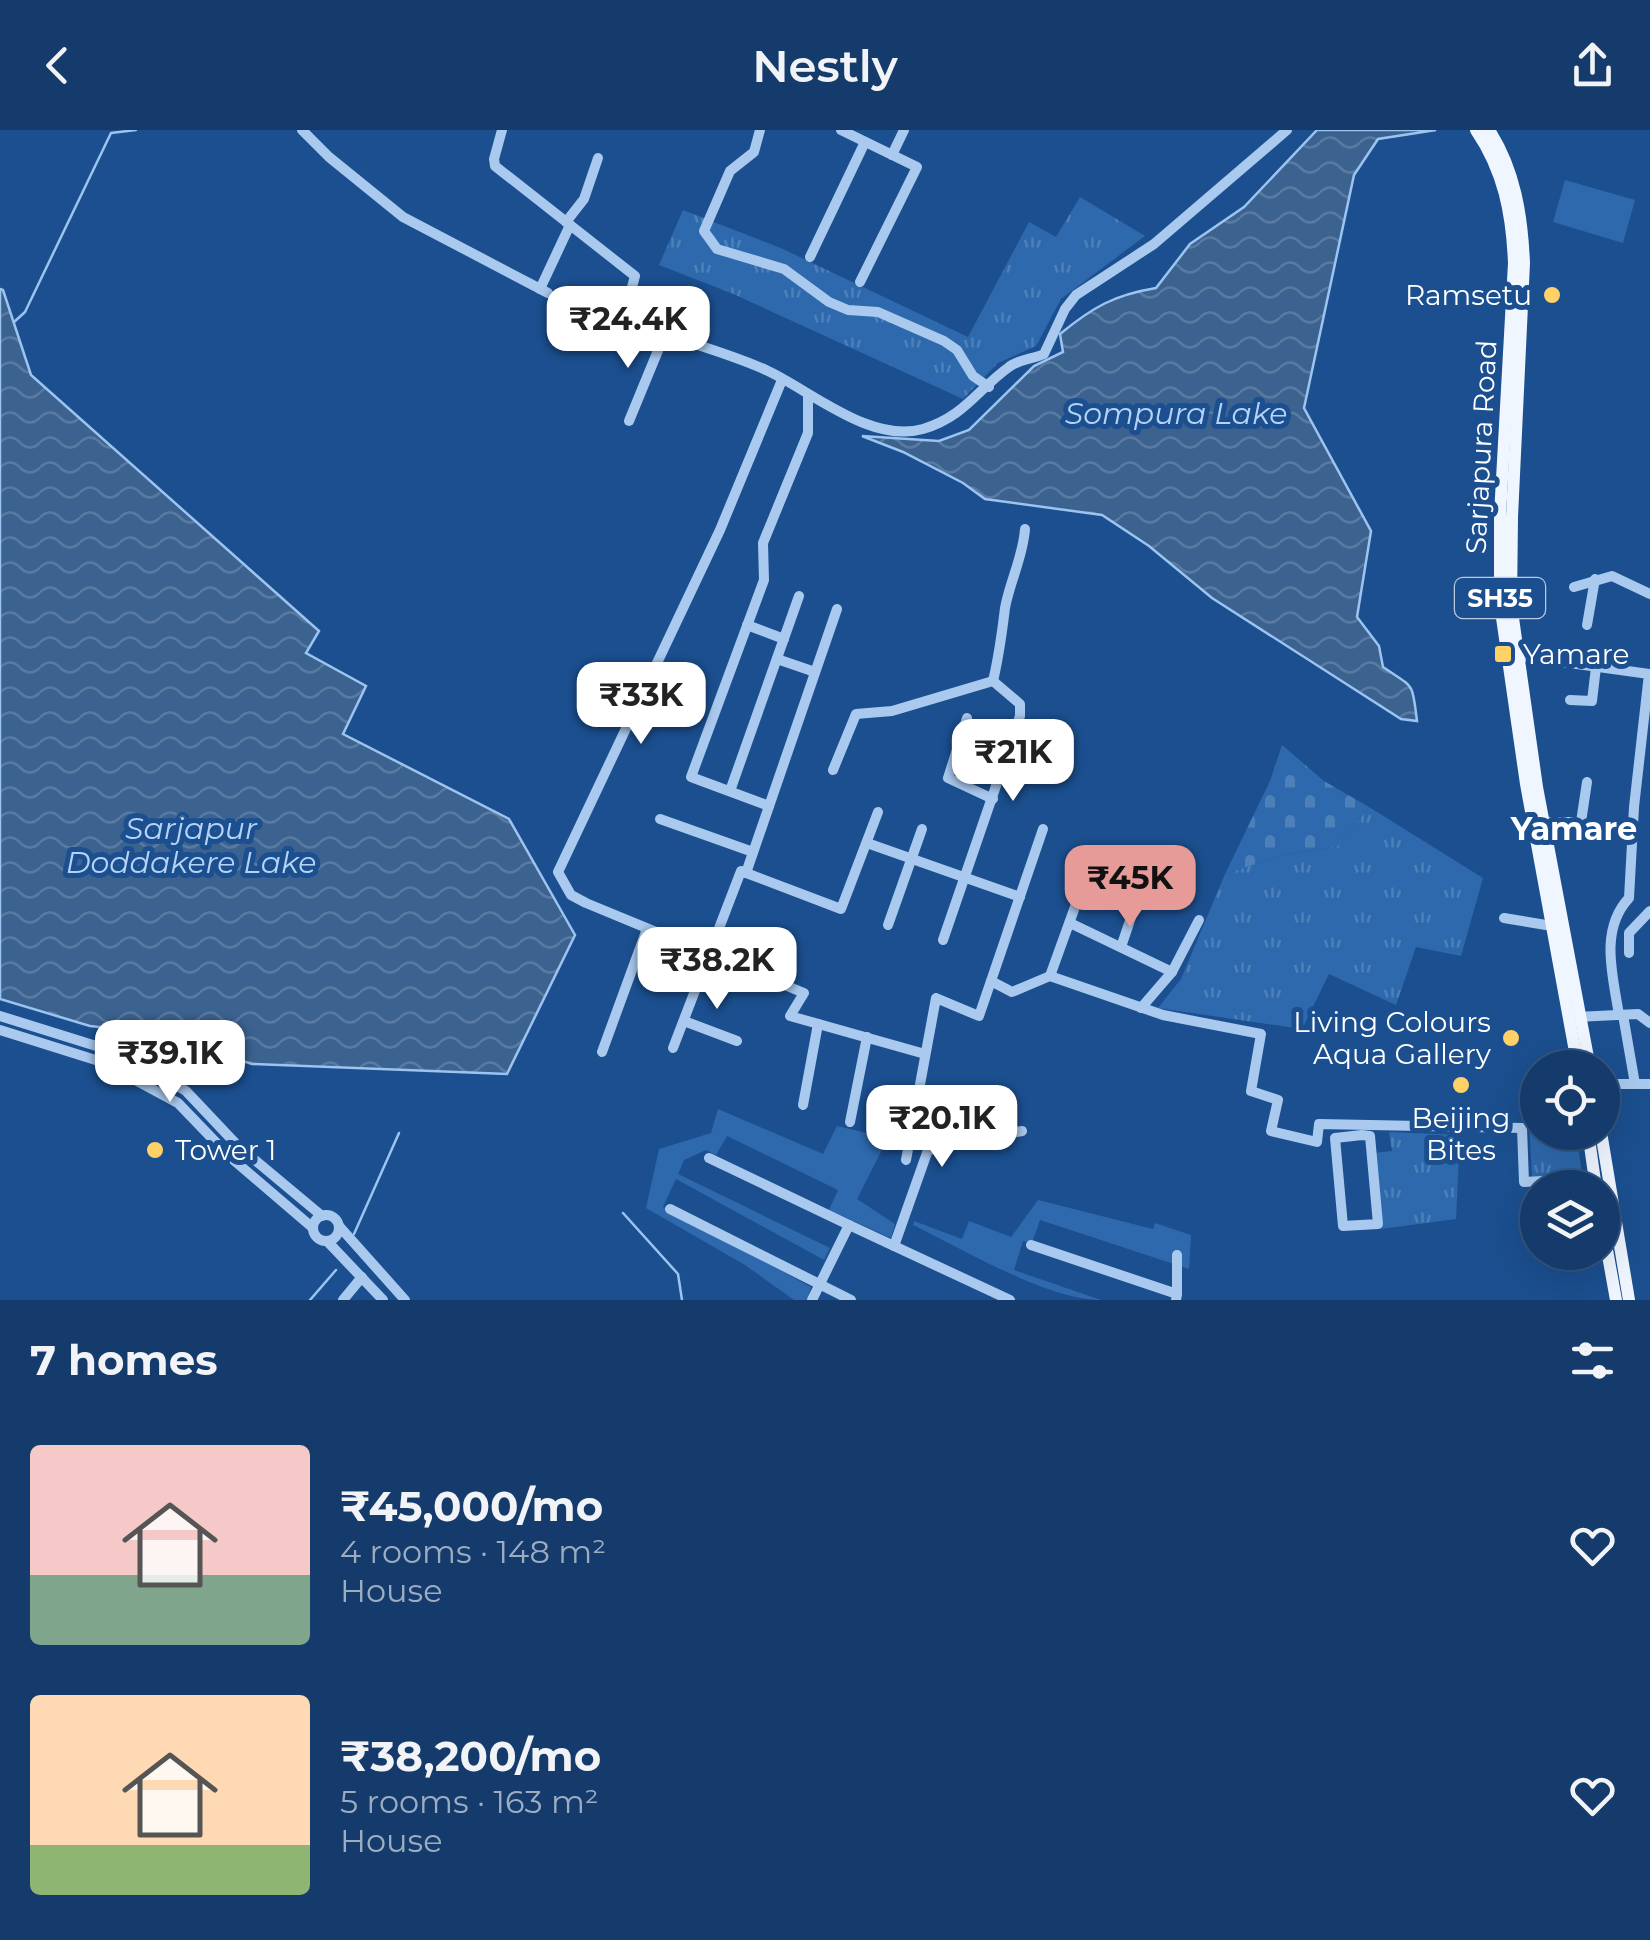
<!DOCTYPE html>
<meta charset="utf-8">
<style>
:root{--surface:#143b6b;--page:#1d4271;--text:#f1f3f6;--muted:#9dadc1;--line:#33557e;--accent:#e69b98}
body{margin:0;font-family:Montserrat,sans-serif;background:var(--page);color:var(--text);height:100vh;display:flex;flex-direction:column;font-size:38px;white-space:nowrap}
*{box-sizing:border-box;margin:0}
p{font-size:32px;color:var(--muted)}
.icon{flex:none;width:55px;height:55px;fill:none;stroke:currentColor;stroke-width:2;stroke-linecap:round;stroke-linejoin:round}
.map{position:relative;height:1170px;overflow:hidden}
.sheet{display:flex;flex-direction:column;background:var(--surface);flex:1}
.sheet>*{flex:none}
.fabs{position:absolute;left:1520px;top:920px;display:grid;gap:20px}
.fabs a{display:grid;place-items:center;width:100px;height:100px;border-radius:50%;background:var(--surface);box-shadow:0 10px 40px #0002,0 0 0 2px var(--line);font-size:50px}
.price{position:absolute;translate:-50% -85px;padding:0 22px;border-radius:20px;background:#fff;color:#222;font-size:32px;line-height:65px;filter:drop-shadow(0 2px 5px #0008)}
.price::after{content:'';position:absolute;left:50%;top:60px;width:30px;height:22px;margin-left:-15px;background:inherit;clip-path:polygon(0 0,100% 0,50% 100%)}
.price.active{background:var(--accent);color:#111}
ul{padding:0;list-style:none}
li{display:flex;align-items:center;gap:30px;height:250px;padding:0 30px}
li span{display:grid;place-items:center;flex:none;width:280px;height:200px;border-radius:10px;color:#555}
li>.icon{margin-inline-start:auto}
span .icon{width:120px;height:120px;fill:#fffc;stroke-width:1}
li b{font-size:42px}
h2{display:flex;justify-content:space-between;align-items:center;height:120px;padding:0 30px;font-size:42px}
header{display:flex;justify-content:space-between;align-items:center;height:130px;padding:0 30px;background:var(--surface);font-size:45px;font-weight:600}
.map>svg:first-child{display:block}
.grass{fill:url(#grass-tufts)}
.cemetery{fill:url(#cemetery-stones)}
.garden{fill:#2e69ad}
.water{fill:url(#water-waves);stroke:#9cc4f0;stroke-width:2.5}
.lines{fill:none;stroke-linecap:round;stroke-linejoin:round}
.stream{stroke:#9cc4f0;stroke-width:2.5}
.minor{stroke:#a9c9ee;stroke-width:10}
.major{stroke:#f0f6ff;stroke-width:12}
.poi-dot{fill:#ffd166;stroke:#1b4f8f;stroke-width:4}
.labels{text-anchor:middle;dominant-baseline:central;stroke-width:10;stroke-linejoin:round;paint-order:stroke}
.shield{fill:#1b4f8f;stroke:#bbcadd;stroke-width:2.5}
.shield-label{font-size:25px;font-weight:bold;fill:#fff}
.poi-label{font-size:28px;fill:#fff;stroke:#1b4f8f;text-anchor:end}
.street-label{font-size:28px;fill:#fff;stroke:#1b4f8f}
.water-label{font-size:30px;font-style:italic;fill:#b5d3f5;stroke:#1b4f8f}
.quarter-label{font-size:32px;font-weight:bold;fill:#fff;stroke:#1b4f8f}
</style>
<header><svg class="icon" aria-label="back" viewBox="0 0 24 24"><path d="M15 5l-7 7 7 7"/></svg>Nestly<svg class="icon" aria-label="share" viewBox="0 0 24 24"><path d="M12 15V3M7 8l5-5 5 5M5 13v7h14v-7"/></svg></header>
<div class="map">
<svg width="1650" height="1170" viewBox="0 0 1650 1170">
<defs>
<pattern id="grass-tufts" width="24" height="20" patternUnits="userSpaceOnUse" patternTransform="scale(2.5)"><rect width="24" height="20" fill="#2e69ad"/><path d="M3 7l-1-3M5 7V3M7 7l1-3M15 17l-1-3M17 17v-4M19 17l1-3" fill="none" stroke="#4d80b9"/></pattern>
<pattern id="cemetery-stones" width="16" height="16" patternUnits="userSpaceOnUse" patternTransform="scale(2.5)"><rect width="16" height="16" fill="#2e69ad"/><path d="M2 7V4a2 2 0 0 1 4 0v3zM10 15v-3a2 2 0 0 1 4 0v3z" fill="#4d80b9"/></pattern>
<pattern id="water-waves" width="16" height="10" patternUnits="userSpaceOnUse" patternTransform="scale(2.5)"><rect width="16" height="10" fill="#3c6290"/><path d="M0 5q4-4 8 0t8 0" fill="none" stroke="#597aa1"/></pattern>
</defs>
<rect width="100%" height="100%" fill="#1b4f8f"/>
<!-- grass -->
<g class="grass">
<path d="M1080 67 1145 106 1061 169 1036 216 998 233 963 269 731 163 659 135 683 80 783 119 968 207 1029 92 1056 107Z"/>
<path d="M1369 677 1483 748 1461 826 1416 817 1396 875 1329 844 1302 899 1158 878 1181 849 1225 744 1284 725 1338 716Z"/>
<path d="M1528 974H1537L1538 1002 1576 1003 1582 1044 1532 1047Z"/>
<path d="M1389 1002 1460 1005 1456 1089 1381 1099 1374 1023 1392 1021Z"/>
</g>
<!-- cemetery -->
<path class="cemetery" d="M1282 615 1324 651 1369 677 1338 716 1284 725 1225 744 1270 651Z"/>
<!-- garden -->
<g class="garden">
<path d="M1565 50 1635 70 1623 113 1553 92Z"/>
<path d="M718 979 823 1024 837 996 888 1008 857 1069 895 1094 891 1108 829 1080 838 1060 727 1006 716 1025 706 1020 684 1030 678 1044 830 1118 824 1130 676 1049 663 1077 811 1157 808 1170H794L745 1135 646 1078 659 1019 711 1003Z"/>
<path d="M1038 1070 1153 1099 1155 1093 1191 1105 1189 1139 1040 1090 1032 1113 1023 1111 1014 1140 1101 1170C1048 1170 962 1119 913 1095L914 1091 962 1109 969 1091 1011 1107Z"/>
</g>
<!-- water -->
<g class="water">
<path d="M1317 0H1436L1378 9 1354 45 1304 278 1371 401 1357 487 1379 516 1383 537C1415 559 1412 551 1417 591L1401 589 1212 468 1149 416 1102 385 985 369 963 353 903 322 862 306 939 311 969 300 1034 236 1063 222 1060 204C1093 177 1114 165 1156 158L1190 114 1244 77Z"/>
<path d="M0 159 3 160 31 245 319 501 306 523 366 556 343 604 509 689 575 805 507 944 252 934 155 903 90 896 0 869Z"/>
</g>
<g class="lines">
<!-- stream -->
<g class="stream">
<path d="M14 192 25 182 111 3 136 0"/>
<path d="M623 1083 678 1144 682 1170"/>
<path d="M354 1104 399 1003"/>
<path d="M310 1170 336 1140"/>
</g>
<!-- minor -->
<g class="minor">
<path d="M302 0 329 27 403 87 548 163"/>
<path d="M502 0 494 29 495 36 635 146 623 190C669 208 723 220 768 241 811 261 871 314 923 299 964 287 978 259 1009 237 1019 229 1033 229 1044 224L1065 179 1076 165 1154 114 1287 0"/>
<path d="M760 0 754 22 730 41 704 101 717 119 784 139 829 172 848 180 878 182 944 211 957 220 973 246 989 257"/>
<path d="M841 0 917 37 860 152"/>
<path d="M892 25 904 0"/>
<path d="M566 92 584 69 598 28"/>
<path d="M810 127 865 12"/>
<path d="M540 159 570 95"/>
<path d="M782 250 720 400 558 742 571 765 586 773 804 863 790 886 925 924"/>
<path d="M629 291 664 206"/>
<path d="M1574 457 1612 446 1650 464"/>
<path d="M747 495 784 509"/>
<path d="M1587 495 1595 449"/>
<path d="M1512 525 1649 544 1634 677 1629 768C1599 800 1613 846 1619 885"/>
<path d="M777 529 815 542"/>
<path d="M993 551C999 526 1002 503 1005 478 1010 451 1023 427 1025 399"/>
<path d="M1570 570 1592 571 1596 537"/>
<path d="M967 588 948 648 993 669"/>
<path d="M833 640 856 584 892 581 993 551"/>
<path d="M730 661 799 466"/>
<path d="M769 676 691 647 764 450 763 413 808 303V265"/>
<path d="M660 689 753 722"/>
<path d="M1543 692H1581L1587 652"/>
<path d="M867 713 1020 767"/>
<path d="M746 743 837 479"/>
<path d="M1504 788 1552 796"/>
<path d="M1070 793 1172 842"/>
<path d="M888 795 922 699"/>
<path d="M943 810 1020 586V574L993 551"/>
<path d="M1121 817 1139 764"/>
<path d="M1629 823V803L1650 781"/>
<path d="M1050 846 1089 738"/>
<path d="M991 851 1012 862 1050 846 1163 885 1261 904 1251 961 1278 970 1271 1001 1317 1012 1319 994 1522 998 1524 1052 1595 1048"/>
<path d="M1141 878 1172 842 1199 790"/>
<path d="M1623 885 1635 954"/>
<path d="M0 886 109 920 164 948 186 961 237 1015 322 1086"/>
<path d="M1576 887 1638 884 1650 893"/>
<path d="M684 891 737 911"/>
<path d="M0 900 102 932 178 973 230 1027 313 1098"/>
<path d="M673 918 741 741 841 779 878 682"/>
<path d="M602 922 647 799"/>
<path d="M1602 954H1650"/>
<path d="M803 975 818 894"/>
<path d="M850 992 867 907"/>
<path d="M1362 1005 1370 1006 1378 1094 1343 1096 1335 1008Z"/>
<path d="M709 1028 849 1095 812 1170"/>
<path d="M906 1030 936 868 979 886 1043 699"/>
<path d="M670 1079 851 1170"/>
<circle cx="326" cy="1098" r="13"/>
<path d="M849 1095 1010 1170"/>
<path d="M339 1096 405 1170"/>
<path d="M327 1111 383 1170"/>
<path d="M1031 1115 1177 1164 1176 1170"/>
<path d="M894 1116 928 1020 1022 1001"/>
<path d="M1177 1164V1125"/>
<path d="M343 1170 362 1147"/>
</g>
<!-- major -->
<g class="major">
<path d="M1476 0C1504 41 1512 84 1514 133L1500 385V474L1526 654 1578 938"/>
<path d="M1489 0C1515 40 1522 86 1524 133L1512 387 1511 474 1537 657 1590 938"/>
<path d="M1588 1002 1596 1058"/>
<path d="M1601 1002 1629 1170"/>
<path d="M1602 1092 1616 1170"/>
</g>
</g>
<!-- markers -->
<g class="poi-dot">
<circle cx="1552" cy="165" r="10"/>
<rect x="1493" y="514" width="20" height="20" rx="5"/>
<circle cx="1511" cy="908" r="10"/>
<circle cx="1461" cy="955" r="10"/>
<circle cx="155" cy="1020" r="10"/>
</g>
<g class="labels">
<!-- shield labels -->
<rect class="shield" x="1455" y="448" width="90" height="40" rx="8"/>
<g class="shield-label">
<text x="1500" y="468">SH35</text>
</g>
<!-- poi labels -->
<g class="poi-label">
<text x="1532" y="165">Ramsetu</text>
<text x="1523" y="524" text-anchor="start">Yamare</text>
<text x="1491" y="892">Living Colours<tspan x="1491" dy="32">Aqua Gallery</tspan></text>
<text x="1461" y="988" text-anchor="middle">Beijing<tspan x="1461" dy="32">Bites</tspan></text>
<text x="175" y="1020" text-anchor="start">Tower 1</text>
</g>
<!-- street labels -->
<g class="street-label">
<text transform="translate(1481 317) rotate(-87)">Sarjapura Road</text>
</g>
<!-- water labels -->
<g class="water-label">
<text x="1176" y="283">Sompura Lake</text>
<text x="191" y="698">Sarjapur<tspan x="191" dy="34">Doddakere Lake</tspan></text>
</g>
<!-- quarter labels -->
<g class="quarter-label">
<text x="1574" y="698">Yamare</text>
</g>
</g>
</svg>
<div class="fabs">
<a><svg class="icon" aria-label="locate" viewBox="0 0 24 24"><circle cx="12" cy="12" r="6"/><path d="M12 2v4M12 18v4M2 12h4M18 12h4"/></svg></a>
<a><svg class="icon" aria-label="layers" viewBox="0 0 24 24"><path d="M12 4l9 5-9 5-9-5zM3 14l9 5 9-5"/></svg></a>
</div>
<b class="price" style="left:628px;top:241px">₹24.4K</b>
<b class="price" style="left:641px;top:617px">₹33K</b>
<b class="price" style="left:1013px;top:674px">₹21K</b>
<b class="price active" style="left:1130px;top:800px">₹45K</b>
<b class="price" style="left:717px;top:882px">₹38.2K</b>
<b class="price" style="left:170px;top:975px">₹39.1K</b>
<b class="price" style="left:942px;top:1040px">₹20.1K</b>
</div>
<section class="sheet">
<h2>7 homes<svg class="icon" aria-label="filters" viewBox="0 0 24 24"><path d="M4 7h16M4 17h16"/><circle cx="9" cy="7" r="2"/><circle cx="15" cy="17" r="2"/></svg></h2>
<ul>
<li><span style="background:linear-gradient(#f6c9c9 65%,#7fa58c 0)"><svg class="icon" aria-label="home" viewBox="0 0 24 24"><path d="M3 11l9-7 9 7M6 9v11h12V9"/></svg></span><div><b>₹45,000/mo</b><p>4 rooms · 148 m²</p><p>House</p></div><svg class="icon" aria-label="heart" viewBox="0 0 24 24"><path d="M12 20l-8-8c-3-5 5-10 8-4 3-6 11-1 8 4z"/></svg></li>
<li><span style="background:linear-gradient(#ffd9b3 75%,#8fb573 0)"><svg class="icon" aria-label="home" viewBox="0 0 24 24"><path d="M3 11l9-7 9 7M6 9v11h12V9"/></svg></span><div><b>₹38,200/mo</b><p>5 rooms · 163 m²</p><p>House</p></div><svg class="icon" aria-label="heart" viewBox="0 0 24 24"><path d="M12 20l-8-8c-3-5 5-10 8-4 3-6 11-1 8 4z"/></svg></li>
</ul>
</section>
